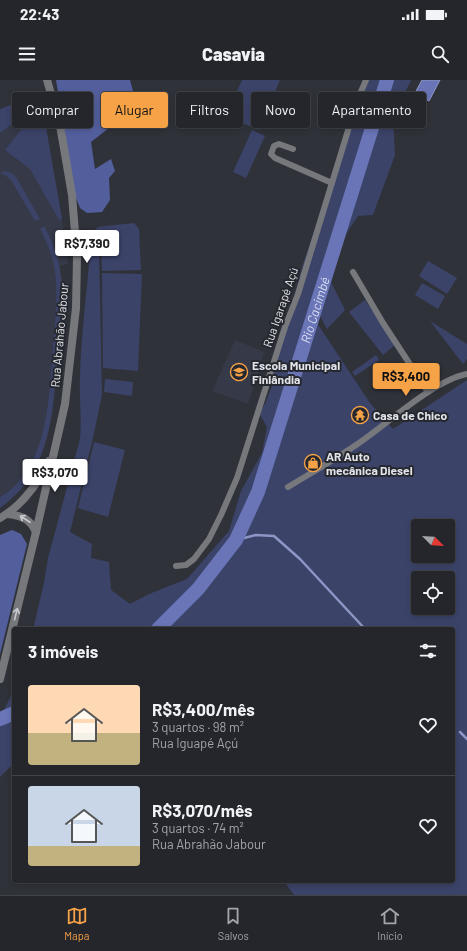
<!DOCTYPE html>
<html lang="pt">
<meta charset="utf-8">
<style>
:root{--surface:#24262c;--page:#303238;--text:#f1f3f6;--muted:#a3a5a9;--line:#414348;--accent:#f6a247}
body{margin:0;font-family:Barlow,sans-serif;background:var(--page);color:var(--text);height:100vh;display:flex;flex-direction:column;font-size:15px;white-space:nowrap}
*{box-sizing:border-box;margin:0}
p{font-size:13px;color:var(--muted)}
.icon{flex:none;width:22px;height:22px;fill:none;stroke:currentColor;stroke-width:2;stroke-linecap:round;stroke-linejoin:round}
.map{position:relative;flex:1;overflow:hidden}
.panel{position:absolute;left:12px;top:547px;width:443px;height:256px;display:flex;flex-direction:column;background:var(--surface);border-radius:4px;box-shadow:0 2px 6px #0003,0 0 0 1px var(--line)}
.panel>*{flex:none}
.guide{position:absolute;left:12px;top:12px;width:443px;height:36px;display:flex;gap:8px}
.needle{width:26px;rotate:114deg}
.fabs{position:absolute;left:411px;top:439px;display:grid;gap:8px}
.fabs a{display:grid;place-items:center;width:44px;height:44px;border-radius:4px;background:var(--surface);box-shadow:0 2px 6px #0003,0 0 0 1px var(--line);font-size:20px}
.price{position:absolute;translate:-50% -34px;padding:0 9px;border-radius:4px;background:#fff;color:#222;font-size:13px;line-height:26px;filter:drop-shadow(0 1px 2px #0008)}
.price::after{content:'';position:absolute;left:50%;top:24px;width:12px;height:9px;margin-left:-6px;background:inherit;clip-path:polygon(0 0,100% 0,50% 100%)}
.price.on{background:var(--accent);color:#111}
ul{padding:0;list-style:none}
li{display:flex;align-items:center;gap:12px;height:100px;padding:0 16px}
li+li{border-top:1px solid var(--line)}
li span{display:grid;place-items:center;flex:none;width:112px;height:80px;border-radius:4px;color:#555}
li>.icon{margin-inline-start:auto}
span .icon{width:48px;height:48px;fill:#fffc;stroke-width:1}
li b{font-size:17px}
h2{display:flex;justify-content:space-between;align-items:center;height:48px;padding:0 16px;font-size:17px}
.pill{padding:0 14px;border-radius:4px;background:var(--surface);box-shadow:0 2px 6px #0003,0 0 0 1px var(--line);font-size:14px;line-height:36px}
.pill.on{background:var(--accent);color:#111}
.status{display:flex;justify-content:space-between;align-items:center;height:28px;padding:0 20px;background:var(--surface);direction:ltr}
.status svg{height:11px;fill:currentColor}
header{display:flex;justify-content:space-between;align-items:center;height:52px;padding:0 16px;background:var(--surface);font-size:18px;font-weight:800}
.menu{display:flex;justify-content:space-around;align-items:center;height:56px;border-top:1px solid var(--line);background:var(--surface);font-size:11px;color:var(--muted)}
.menu a{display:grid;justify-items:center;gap:2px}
.menu .on{color:var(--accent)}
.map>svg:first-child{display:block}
.built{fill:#363947}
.green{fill:#3b4369;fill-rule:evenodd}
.forest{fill:#535f9d}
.water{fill:#6975b6;stroke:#8d96c5}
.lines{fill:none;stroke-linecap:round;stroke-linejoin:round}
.stream{stroke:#8d96c5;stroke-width:2.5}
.river{stroke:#6975b6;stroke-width:14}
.minor{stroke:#77787c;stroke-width:6}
.tertiary{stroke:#77787c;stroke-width:8}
.oneway{stroke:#c7c9ce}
.labels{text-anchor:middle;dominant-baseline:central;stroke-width:4;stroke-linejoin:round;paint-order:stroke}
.street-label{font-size:12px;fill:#e2e4e9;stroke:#262830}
.poi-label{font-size:12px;font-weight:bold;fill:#e2e4e9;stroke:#262830;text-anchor:start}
.water-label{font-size:13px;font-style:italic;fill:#dbdff2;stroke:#262830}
</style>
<div class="status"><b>22:43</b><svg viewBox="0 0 49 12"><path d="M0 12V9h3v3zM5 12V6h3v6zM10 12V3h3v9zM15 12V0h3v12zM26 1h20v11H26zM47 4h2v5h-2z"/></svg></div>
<header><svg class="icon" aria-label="menu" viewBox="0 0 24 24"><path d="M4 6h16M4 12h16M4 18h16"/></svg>Casavia<svg class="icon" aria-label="search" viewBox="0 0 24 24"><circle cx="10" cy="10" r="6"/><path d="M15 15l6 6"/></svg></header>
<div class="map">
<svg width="467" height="815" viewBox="0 0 467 815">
<rect width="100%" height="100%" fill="#30323a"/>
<!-- built -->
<g class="built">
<path d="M13 24 44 36 62 139 68 184 60 186 63 205V222L53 333 45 366 31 397 21 410 0 428V29Z"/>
<path d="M235 260 264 272 248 324 212 311Z"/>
</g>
<!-- green -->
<g class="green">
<path d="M242 0H280L259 50 226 36Z"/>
<path d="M366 0H411L393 38 395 75 373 135 358 136 338 166 315 240 370 323 393 349 467 300V815H294L284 801H453V549H33L44 503 48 478 80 359C82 338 79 318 80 297 81 249 89 201 91 153L98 147 134 143 139 149 141 190 102 191 101 169 110 157V151L99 169 102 315 93 358 70 452 92 464 91 478 109 482 111 510 130 524 149 514 187 499 229 451 241 411 262 373 267 347 259 333 265 324 274 301 273 289 283 259 303 184 361 11ZM418 446H448V476H418ZM418 498H448V528H418Z"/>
<path d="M285 22 311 34 305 48 279 36Z"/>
<path d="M13 24 28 26 17 40 0 53V29Z"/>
<path d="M35 32 44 36 62 139 59 140 30 89 5 70Z"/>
<path d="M252 50 265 56 246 98 233 92Z"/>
<path d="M4 91 11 93 16 97 40 139 35 141 11 100 5 95 0 93Z"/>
<path d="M44 146C58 169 62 196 63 222 61 246 59 271 56 295 51 348 46 395 0 428V417C49 390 49 315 53 267 55 240 59 212 54 185 51 172 46 160 40 149Z"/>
<path d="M428 181 457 198 447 214 419 196Z"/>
<path d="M102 193 142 194 138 291 103 288Z"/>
<path d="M331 202 345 230 327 249 320 236Z"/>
<path d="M422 203 445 216 438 229 415 215Z"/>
<path d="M365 220 396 264 383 275 349 232Z"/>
<path d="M430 241 467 264V279L463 284Z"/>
<path d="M376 275 379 280 355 296 352 292Z"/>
<path d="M105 299 133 302 132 316 104 312Z"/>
<path d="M94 362 125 370 108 437 78 428Z"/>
<path d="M14 609V683L0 697V639Z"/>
</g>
<!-- forest -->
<g class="forest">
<path d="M56 0H130L137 26 91 62 95 89 111 79 115 91 109 98 110 120 102 132 87 133 80 128 73 111 67 64Z"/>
<path d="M12 450 21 454 27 464 0 574V455Z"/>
</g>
<!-- water -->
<path class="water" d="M422 0H440L429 21 415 13Z"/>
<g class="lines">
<!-- stream -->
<g class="stream">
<path d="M236 460 256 455 274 456 300 479 365 549"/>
<path d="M460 652 467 659"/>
</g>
<!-- river -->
<g class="river">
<path id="s1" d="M158 549 198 509 236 460 258 412 387 0"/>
<path d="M0 639 14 633"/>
</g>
<!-- minor -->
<g class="minor">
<path d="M293 69 279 64 274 66 271 74 275 78 332 103"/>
<path d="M353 192 383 243 428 312"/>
<path d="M288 407C311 393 334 380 356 365 385 346 434 300 467 294"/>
<path d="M176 486 186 485 194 479 209 459 221 435 237 398 285 247 298 214 357 21 366 0"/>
</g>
<!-- tertiary -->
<g class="tertiary">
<path d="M8 434C23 436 30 439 36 452"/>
<path d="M0 438C22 426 38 403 49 381"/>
<path d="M0 599 36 452 65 324 76 228 77 177 72 115 60 45 47 0"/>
</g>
</g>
<!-- one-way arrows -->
<defs><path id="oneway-shaft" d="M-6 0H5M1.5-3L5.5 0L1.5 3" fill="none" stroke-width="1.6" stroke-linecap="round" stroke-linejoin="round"/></defs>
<g class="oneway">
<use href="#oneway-shaft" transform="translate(25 439) rotate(-147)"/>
<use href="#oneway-shaft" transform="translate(16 534) rotate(-76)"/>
</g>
<!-- icons -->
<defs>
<g id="school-ring" transform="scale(0.9)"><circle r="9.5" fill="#262830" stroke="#f6a247" stroke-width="1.5"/><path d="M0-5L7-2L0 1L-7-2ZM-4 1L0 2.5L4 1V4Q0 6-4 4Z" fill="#f6a247"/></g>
<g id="temple-ring" transform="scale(0.9)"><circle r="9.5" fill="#262830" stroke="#f6a247" stroke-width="1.5"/><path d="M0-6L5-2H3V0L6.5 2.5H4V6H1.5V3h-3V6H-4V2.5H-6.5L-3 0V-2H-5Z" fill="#f6a247"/></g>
<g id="shop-ring" transform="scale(0.9)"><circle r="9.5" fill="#262830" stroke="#f6a247" stroke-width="1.5"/><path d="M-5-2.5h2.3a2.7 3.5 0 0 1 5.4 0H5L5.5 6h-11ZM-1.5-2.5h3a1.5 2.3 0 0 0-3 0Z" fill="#f6a247"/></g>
</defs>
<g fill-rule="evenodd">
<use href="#school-ring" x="239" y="292"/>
<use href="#temple-ring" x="360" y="335"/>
<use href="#shop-ring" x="313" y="383"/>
</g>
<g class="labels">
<!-- street labels -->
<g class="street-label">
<text transform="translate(280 227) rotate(-71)">Rua Igarapé Açú</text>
<text transform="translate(59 255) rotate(-85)">Rua Abrahão Jabour</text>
</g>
<!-- poi labels -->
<g class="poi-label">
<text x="252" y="285">Escola Municipal<tspan x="252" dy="14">Finlândia</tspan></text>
<text x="373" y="335">Casa de Chico</text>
<text x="326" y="376">AR Auto<tspan x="326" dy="14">mecânica Diesel</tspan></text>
</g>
<!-- water labels -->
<g class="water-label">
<text stroke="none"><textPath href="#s1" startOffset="362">Rio Cacimbé</textPath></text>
</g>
</g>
</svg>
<div class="fabs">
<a><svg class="needle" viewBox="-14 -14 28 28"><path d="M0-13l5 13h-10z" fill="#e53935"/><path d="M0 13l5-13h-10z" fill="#a3a5a9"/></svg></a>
<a><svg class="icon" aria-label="locate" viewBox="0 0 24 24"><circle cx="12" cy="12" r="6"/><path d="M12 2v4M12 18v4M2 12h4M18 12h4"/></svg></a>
</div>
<b class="price" style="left:87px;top:184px">R$7,390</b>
<b class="price on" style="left:406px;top:317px">R$3,400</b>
<b class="price" style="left:55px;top:413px">R$3,070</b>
<div class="guide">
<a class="pill">Comprar</a>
<a class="pill on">Alugar</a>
<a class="pill">Filtros</a>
<a class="pill">Novo</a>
<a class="pill">Apartamento</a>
</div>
<section class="panel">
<h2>3 imóveis<svg class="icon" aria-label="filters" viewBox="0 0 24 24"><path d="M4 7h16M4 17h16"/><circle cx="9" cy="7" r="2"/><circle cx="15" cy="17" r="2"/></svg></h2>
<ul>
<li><span style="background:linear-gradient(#ffd9b3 60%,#c2b280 0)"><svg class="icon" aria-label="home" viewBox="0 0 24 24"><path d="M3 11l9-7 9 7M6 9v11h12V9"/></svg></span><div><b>R$3,400/mês</b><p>3 quartos · 98 m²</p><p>Rua Iguapé Açú</p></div><svg class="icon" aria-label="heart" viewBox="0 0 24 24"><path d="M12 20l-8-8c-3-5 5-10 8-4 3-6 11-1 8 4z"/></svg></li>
<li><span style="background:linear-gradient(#c9d6e8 75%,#c2b280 0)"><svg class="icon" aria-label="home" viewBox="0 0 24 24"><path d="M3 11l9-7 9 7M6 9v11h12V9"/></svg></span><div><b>R$3,070/mês</b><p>3 quartos · 74 m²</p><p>Rua Abrahão Jabour</p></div><svg class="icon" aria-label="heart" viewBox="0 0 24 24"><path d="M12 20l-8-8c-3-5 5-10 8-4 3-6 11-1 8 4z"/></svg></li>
</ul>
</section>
</div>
<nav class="menu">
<a class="on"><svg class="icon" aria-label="map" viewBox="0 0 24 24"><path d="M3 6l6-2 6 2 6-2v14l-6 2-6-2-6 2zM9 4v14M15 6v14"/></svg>Mapa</a>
<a><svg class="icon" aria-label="saved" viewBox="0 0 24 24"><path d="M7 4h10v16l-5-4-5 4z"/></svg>Salvos</a>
<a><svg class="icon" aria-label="home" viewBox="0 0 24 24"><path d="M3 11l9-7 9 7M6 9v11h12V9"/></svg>Início</a>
</nav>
